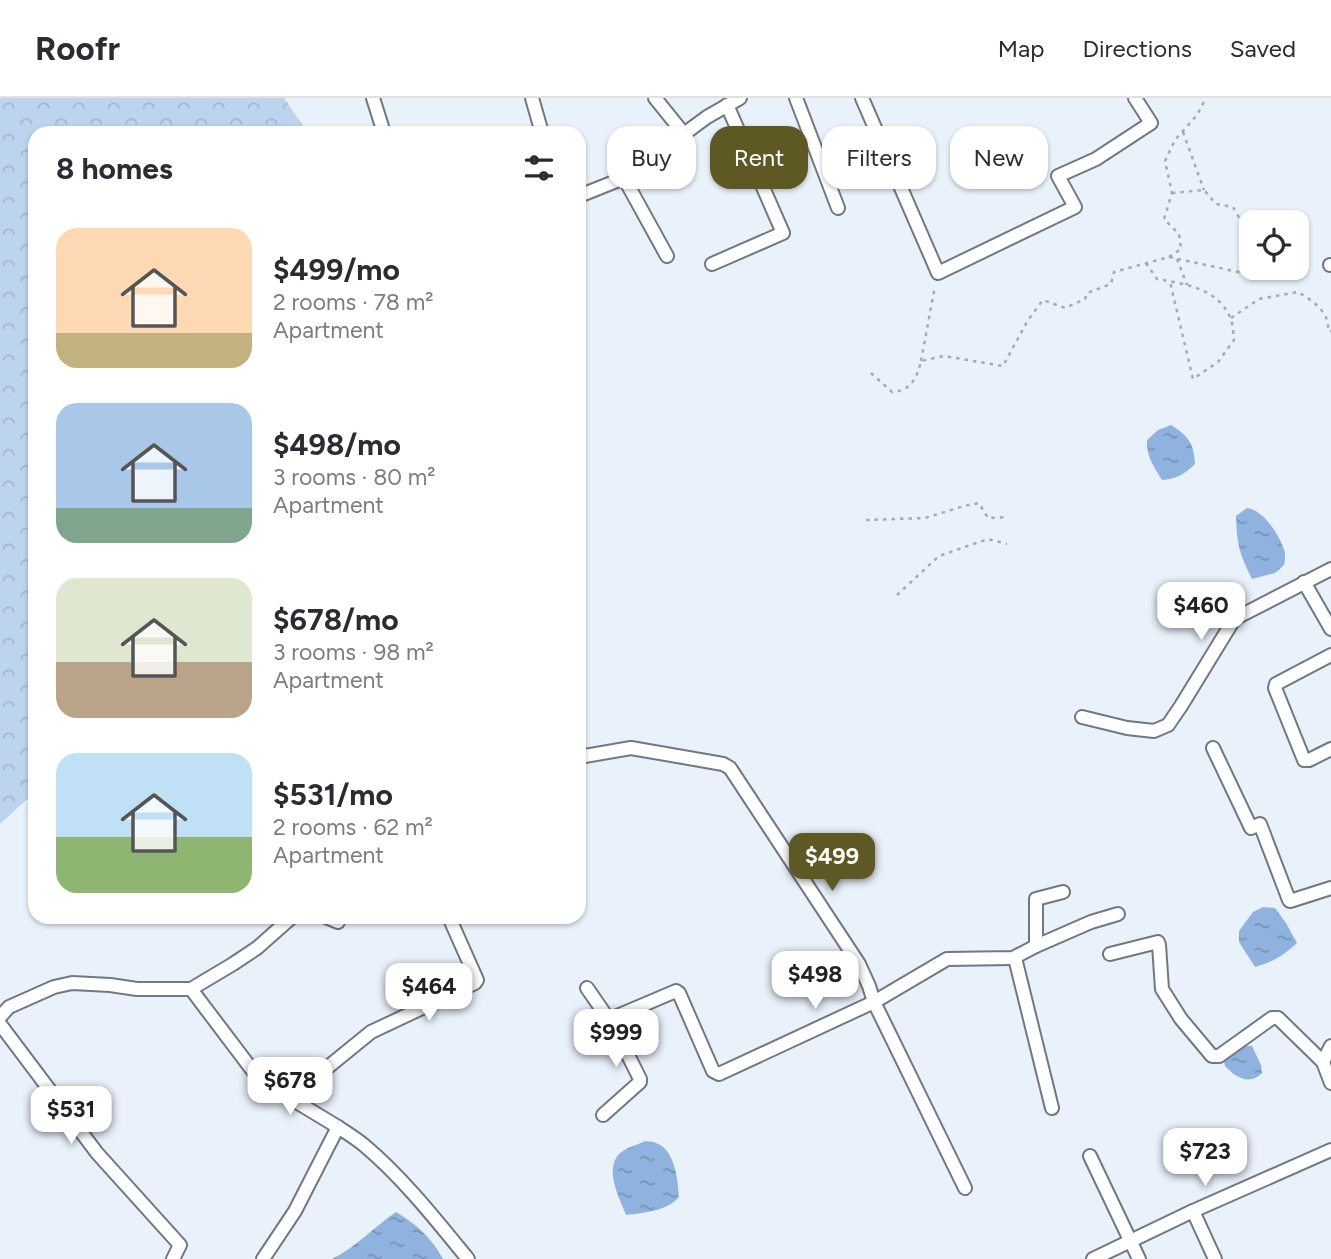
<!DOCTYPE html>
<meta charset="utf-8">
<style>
:root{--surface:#fff;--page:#f2f2f3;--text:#2b2b33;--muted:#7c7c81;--line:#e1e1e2;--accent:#5e5824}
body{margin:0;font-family:Figtree,sans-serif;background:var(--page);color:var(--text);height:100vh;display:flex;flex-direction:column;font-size:26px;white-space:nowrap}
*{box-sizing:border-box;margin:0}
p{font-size:23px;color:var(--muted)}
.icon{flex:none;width:38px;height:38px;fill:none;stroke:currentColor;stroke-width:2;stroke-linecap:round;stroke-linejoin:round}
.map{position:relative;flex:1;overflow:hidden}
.side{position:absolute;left:28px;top:28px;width:558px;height:798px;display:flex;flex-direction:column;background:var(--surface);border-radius:21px;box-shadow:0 2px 5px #0004}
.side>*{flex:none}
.top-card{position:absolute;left:607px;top:28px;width:618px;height:63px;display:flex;gap:14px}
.controls{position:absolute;left:1239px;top:112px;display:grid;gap:14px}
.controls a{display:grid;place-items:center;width:70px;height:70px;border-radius:14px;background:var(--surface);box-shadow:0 2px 5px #0004;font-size:35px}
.price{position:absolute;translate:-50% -60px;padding:0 16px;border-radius:14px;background:#fff;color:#222;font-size:23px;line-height:46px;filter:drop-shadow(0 2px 4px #0008)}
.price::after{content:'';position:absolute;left:50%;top:42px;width:21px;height:16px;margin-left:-10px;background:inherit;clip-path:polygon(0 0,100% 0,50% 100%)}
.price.on{background:var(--accent);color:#fff}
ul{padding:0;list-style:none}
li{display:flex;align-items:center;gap:21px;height:175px;padding:0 28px}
li span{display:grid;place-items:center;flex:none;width:196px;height:140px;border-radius:21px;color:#555}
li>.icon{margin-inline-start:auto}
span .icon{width:84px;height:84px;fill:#fffc;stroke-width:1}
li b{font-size:30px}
h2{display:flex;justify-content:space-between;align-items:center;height:84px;padding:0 28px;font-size:30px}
.tag{padding:0 24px;border-radius:21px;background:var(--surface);box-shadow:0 2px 5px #0004;font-size:24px;line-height:63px}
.tag.on{background:var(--accent);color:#fff}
header{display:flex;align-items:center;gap:42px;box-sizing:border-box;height:98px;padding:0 35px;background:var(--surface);border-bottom:2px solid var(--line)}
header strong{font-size:33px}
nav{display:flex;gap:38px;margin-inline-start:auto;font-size:24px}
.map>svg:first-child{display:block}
.forest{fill:url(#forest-crowns)}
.water{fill:url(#water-ripples)}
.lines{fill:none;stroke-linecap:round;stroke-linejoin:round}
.minor-casing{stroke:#707880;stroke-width:16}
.path{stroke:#a4aab2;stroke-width:2.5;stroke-dasharray:3.5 5;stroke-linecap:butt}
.minor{stroke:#fff;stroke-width:12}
</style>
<header>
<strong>Roofr</strong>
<nav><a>Map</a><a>Directions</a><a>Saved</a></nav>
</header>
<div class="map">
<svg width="1331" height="1161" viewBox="0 0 1331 1161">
<defs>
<pattern id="forest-crowns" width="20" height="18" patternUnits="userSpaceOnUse" patternTransform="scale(1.75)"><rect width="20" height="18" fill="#bdd4ef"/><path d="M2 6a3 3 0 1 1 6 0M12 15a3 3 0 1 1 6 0" fill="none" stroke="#a2b6cd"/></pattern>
<pattern id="water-ripples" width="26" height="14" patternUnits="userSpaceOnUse" patternTransform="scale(1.75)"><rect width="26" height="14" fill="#8fb3de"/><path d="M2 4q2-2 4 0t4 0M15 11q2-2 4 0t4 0" fill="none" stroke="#7592b4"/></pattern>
</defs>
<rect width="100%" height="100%" fill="#e9f1fb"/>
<!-- forest -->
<path class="forest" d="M0 0H284L308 35H35V694L0 726Z"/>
<!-- water -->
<g class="water">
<path d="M1171 327C1189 338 1194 346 1195 366 1185 376 1176 381 1162 382 1154 369 1146 358 1147 342L1158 332Z"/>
<path d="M1247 410C1264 412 1281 439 1285 455 1285 458 1285 464 1284 467L1275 475 1252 481C1239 455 1237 447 1236 418Z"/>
<path d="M1263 809 1275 810 1286 825 1297 845C1284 857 1273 864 1255 869L1239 844V833L1253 814Z"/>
<path d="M1245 948H1252L1261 967 1262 975C1249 988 1235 979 1225 968L1224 963 1227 958Z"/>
<path d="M645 1043C649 1044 653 1043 656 1045 675 1051 678 1083 679 1099 667 1113 644 1115 626 1117 620 1101 604 1072 619 1056 625 1050 637 1047 645 1043Z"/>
<path d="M396 1114C416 1126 432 1140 443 1161H332C356 1149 374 1129 396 1114Z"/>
</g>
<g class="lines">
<!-- minor casing -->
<g class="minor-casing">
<g id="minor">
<path d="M373 0 384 35"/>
<path d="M532 0 542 35"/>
<path d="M655 0 684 36"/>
<path d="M796 0 838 110"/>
<path d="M862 0 938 175 1075 109 1058 78 1096 61 1151 25 1135 0"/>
<path d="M624 80 667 158"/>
<path d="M579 98 624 80 707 19 740 0"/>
<path d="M712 166 783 135 727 7"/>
<path d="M1330 167H1331"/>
<path d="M1304 484 1331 531"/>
<path d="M1331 557 1276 586 1275 590 1304 662H1309L1331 651"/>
<path d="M1082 619 1127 630 1154 633 1168 627 1181 608 1233 523 1238 519 1331 471"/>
<path d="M1213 650 1251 730 1260 726 1289 802 1290 803 1331 790"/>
<path d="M579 659 631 650 723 666 730 670 859 866 869 888 874 904 947 861 1013 860 1036 848V801L1063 794"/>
<path d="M326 819 338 824"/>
<path d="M1036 848 1091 824 1118 816"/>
<path d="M1110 856 1158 844 1159 847 1162 891 1181 921 1212 958H1219L1272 920H1278L1323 964"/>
<path d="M1015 860 1052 1010"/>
<path d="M587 890 607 919 610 921 676 893 679 895 713 973 719 976 874 904 965 1090"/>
<path d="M191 891 262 985 290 1000 338 1029 295 1113 263 1161"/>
<path d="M0 919 9 909 54 889 72 885 110 887 137 891H191L233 866 257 850 292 819"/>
<path d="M0 926 97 1055 180 1147 173 1161"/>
<path d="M1331 948 1323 964 1331 985"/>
<path d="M290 1000 371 934 475 885 477 882 449 819"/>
<path d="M603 1017 640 984V981L610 921"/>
<path d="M338 1029C347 1035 357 1041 365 1048 404 1081 436 1122 468 1161"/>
<path d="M1090 1058 1139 1161"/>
<path d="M1193 1113 1215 1161"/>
<path d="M1093 1161 1193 1113 1331 1052"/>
</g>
</g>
<!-- path -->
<g class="path">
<path d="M1183 34 1204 92"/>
<path d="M1172 95 1204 92 1216 106 1233 109 1241 123 1251 124"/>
<path d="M1169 159 1181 151 1179 136 1164 121 1172 95 1165 63 1175 42 1197 17 1206 0"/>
<path d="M1177 161 1187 187"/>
<path d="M1146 165 1157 181C1185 186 1217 190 1230 219 1233 225 1233 235 1234 242L1218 264 1193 281 1170 184"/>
<path d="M1231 220 1259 201 1298 194C1313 203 1330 214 1328 233H1331"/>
<path d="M921 263 935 188"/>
<path d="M871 275 892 294C911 293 917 280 921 263L944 258 1003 268 1028 222 1043 202 1065 210 1085 201 1087 195 1111 186 1114 174 1169 159 1243 175"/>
<path d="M866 422 925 420 964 408 979 405 988 420 1008 419"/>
<path d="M897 497 939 458 988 441 1007 446"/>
</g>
<!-- minor -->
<use href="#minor" class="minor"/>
</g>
</svg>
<div class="controls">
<a><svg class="icon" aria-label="locate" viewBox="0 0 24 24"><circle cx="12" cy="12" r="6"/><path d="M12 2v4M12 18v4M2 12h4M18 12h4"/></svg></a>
</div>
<b class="price" style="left:1201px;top:544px">$460</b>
<b class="price on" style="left:832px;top:795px">$499</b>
<b class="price" style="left:815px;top:913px">$498</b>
<b class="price" style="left:429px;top:925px">$464</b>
<b class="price" style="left:616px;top:971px">$999</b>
<b class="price" style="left:290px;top:1019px">$678</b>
<b class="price" style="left:71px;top:1048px">$531</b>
<b class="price" style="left:1205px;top:1090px">$723</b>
<div class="top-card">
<a class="tag">Buy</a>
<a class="tag on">Rent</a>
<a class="tag">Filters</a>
<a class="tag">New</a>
</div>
<section class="side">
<h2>8 homes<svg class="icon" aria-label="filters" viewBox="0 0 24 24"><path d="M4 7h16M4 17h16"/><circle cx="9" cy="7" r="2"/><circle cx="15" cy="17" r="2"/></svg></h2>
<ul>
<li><span style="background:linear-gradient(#ffd9b3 75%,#c2b280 0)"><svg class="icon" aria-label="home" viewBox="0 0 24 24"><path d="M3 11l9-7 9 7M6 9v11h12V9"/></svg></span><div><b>$499/mo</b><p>2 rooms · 78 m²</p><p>Apartment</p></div></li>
<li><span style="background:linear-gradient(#a9c7e8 75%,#7fa58c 0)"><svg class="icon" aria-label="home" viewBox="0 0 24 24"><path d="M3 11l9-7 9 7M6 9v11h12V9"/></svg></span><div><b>$498/mo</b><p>3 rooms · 80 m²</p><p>Apartment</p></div></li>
<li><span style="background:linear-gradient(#dfe7d0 60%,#b9a48a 0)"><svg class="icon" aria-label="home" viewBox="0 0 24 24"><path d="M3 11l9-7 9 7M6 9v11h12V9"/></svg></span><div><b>$678/mo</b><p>3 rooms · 98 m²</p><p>Apartment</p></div></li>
<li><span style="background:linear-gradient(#bfe0f5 60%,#8fb573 0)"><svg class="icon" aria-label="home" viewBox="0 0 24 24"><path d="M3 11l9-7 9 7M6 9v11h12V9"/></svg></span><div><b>$531/mo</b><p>2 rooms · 62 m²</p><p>Apartment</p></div></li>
</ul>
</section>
</div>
